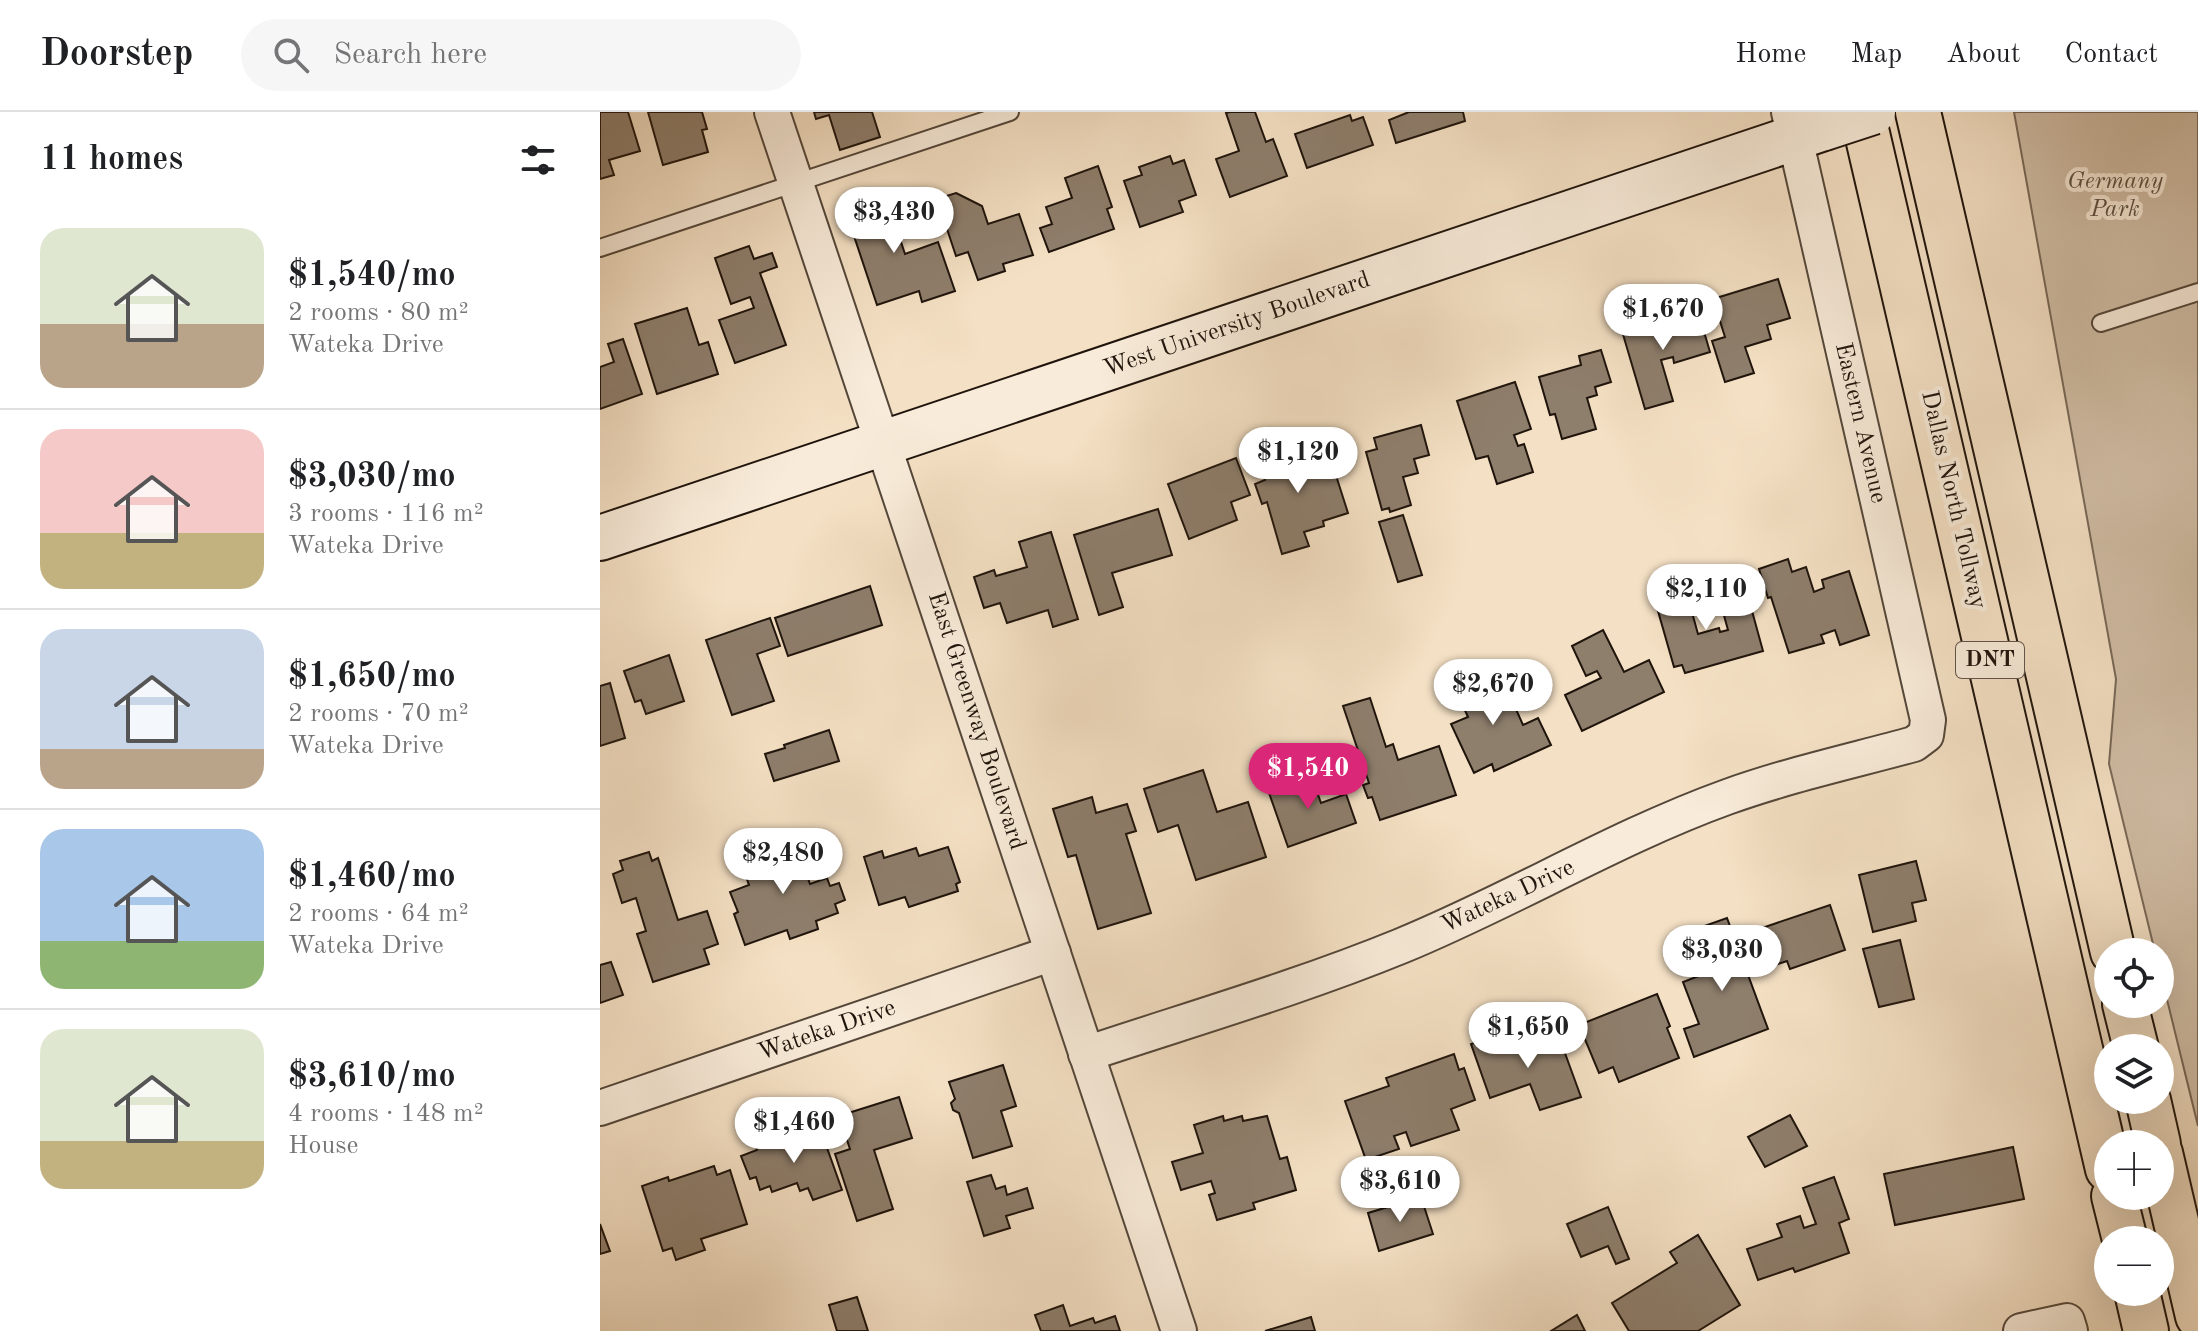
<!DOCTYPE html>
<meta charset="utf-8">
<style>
:root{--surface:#fff;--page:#f6f6f6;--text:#202124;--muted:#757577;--line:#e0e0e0;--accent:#db2777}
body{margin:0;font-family:"Old Standard TT",serif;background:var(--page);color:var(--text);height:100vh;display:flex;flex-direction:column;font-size:30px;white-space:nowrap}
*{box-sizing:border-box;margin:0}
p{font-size:26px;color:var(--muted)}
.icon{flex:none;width:44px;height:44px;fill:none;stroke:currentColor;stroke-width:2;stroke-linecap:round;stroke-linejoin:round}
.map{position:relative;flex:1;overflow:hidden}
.panel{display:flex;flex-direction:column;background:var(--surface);width:600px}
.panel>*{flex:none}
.buttons{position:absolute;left:1494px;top:826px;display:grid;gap:16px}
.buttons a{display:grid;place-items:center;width:80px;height:80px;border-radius:50%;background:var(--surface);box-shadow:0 8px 32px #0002;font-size:40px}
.price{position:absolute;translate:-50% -68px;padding:0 18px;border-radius:28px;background:#fff;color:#222;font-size:26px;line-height:52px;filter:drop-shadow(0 2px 4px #0008)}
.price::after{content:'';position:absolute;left:50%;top:48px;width:24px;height:18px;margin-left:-12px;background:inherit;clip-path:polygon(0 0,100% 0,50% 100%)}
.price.selected{background:var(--accent);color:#fff}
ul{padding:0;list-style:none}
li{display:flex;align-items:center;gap:24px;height:200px;padding:0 40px}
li+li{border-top:2px solid var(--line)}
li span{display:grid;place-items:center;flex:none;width:224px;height:160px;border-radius:24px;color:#555}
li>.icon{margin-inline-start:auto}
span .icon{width:96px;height:96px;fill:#fffc;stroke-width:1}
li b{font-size:34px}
h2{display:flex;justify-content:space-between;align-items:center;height:96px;padding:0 40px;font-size:34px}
header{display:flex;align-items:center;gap:48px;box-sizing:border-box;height:112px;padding:0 40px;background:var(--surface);border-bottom:2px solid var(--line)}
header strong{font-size:38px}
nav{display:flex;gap:44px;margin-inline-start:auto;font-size:28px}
.search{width:560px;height:72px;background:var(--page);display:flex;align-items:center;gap:20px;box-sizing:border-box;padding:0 28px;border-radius:44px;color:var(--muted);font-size:30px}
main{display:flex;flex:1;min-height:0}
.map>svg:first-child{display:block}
.green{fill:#d0bda5;stroke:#786858;stroke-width:2}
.building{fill:#8e7e6c;stroke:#1f140c;stroke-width:2}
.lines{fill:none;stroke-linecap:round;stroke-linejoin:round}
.lane-casing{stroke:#54473a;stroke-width:20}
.street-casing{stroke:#54473a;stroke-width:38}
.secondary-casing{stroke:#1f140c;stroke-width:48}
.highway-casing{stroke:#1f140c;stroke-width:48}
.lane{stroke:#f8ebd9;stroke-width:16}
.street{stroke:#f8ebd9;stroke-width:34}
.secondary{stroke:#f8ebd9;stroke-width:44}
.highway{stroke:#f4e0c4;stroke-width:44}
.secondary-bridge-casing{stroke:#1f140c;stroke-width:48;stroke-linecap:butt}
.secondary-bridge{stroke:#f8ebd9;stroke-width:44}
.labels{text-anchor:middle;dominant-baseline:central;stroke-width:8;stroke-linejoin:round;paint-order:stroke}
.shield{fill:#f8ebd9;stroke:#60544a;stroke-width:2}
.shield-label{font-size:22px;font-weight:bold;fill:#1f140c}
.park-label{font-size:24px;font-style:italic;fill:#5d4f42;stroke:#f8ebd9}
.street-label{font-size:24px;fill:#1f140c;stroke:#f8ebd9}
</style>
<header>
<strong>Doorstep</strong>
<div class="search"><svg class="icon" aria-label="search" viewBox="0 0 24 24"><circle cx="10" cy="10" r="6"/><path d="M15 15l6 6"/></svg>Search here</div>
<nav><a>Home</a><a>Map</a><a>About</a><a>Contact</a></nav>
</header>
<main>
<section class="panel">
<h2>11 homes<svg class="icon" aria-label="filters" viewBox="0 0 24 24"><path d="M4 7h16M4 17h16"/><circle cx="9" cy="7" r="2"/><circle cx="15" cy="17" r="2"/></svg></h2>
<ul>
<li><span style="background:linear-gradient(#dfe7d0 60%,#b9a48a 0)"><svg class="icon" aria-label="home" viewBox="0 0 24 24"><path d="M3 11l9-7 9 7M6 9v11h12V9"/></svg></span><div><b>$1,540/mo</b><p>2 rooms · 80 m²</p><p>Wateka Drive</p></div></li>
<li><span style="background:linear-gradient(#f6c9c9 65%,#c2b280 0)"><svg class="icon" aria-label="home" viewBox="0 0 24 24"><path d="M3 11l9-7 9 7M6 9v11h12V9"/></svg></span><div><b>$3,030/mo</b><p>3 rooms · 116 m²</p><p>Wateka Drive</p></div></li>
<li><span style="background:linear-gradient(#c9d6e8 75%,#b9a48a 0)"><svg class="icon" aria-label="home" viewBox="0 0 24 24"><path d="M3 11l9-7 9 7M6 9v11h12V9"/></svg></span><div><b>$1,650/mo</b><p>2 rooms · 70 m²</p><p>Wateka Drive</p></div></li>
<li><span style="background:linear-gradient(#a9c7e8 70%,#8fb573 0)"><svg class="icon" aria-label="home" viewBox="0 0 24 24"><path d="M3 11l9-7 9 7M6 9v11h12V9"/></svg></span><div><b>$1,460/mo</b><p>2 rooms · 64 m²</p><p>Wateka Drive</p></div></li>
<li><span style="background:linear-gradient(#dfe7d0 70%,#c2b280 0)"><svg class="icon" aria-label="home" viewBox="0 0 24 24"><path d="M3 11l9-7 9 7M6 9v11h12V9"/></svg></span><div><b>$3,610/mo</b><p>4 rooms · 148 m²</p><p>House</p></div></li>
</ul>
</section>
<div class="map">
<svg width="1598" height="1219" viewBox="0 0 1598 1219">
<rect width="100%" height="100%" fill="#f4e0c4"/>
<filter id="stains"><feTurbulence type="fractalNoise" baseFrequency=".0025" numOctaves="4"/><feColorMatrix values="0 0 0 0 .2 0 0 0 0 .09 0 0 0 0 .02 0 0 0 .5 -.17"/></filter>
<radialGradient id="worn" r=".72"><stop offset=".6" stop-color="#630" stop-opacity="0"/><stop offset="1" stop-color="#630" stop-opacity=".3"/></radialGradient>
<!-- green -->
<path class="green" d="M1414 0H1598V1014L1560 859V840H1555L1509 652 1516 567Z"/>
<!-- building -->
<g class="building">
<path d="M0 0H28L40 39 9 48 14 63 0 67Z"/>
<path d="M48 0H102L107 17 102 18 108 40 63 53Z"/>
<path d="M214 0H272L280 25 240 38 229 3 216 7Z"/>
<path d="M630 0H655L666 30 673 27 687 64 630 85 616 47 639 39 626 1Z"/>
<path d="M809 0H863L865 9 796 31 789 8Z"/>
<path d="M750 3 752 9 763 5 773 33 707 56 695 22Z"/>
<path d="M570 44 573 52 584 48 596 83 579 89 583 100 540 115 524 69 542 63 539 55Z"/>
<path d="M498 54 512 95 507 97 514 117 449 140 440 116 452 112 446 95 472 86 465 66Z"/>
<path d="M280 79 287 101 291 100 305 142 338 130 355 179 322 190 319 179 277 193 243 91Z"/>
<path d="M356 81 382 94 388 112 419 102 433 143 403 152 405 159 378 168 368 140 356 144 337 87Z"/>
<path d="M149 134 154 147 172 141 177 155 160 161 186 233 135 251 119 208 154 196 150 185 131 192 115 146Z"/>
<path d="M1178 167 1190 206 1167 213 1171 227 1145 235 1154 261 1125 270 1112 229 1125 225 1113 187Z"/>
<path d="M87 196 99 233 108 230 118 262 57 282 35 212Z"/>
<path d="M1097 196 1110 240 1074 251 1073 245 1061 248 1073 289 1045 297 1022 219Z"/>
<path d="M23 227 42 282 0 297V255L14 250 8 232Z"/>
<path d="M1001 238 1011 270 995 275 997 283 987 286 996 317 962 327 955 302 950 303 939 265 981 253 979 244Z"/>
<path d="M915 270 931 317 914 323 918 334 924 332 933 360 897 372 888 344 876 347 857 289Z"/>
<path d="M821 313 829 343 814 347 818 361 803 365 811 393 790 400 789 396 782 398 766 340 777 337 774 326Z"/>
<path d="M693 328 699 350 711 347 714 357 732 351 748 401 723 409 724 414 704 420 709 434 682 442 667 390 662 392 655 372 665 368 657 340Z"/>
<path d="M636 346 650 383 631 390 637 408 589 427 568 372Z"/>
<path d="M558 397 572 443 512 461 523 495 499 503 474 423Z"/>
<path d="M803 403 822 463 798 470 779 410Z"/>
<path d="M451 420 478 507 453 515 448 498 407 511 400 491 384 496 374 465 394 458 396 464 427 455 419 430Z"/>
<path d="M1188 447 1192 460 1206 455 1214 480 1224 476 1222 468 1249 459 1269 523 1240 533 1235 518 1221 523 1224 531 1189 541 1171 485 1168 486 1159 457Z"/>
<path d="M270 474 282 513 188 544 175 506Z"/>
<path d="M1069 474 1070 479 1085 475 1098 522 1119 516 1120 520 1128 518 1122 496 1127 494 1126 489 1136 486 1137 491 1149 488 1163 539 1085 561 1082 553 1074 555 1054 485 1062 482 1061 477Z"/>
<path d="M170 506 180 534 157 542 174 589 132 603 106 528Z"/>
<path d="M1003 518 1024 560 1049 548 1064 580 982 619 965 583 1001 566 997 559 986 564 972 534Z"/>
<path d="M69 543 84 589 46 602 41 588 35 590 24 559Z"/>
<path d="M881 557 898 592 911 586 923 613 938 606 951 633 894 659 892 652 874 661 851 612 868 605 852 570Z"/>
<path d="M10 571 25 626 0 634V574Z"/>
<path d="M770 586 786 635 793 632 798 648 839 634 856 683 780 708 772 685 768 686 763 673 769 671 743 594Z"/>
<path d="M229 618 239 649 174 669 165 642 185 636 184 633Z"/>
<path d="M603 658 617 700 648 690 666 745 596 768 578 713 558 720 544 677Z"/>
<path d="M711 663 721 691 746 682 756 711 688 735 668 678Z"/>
<path d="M492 685 496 701 527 692 536 719 526 722 551 801 498 817 476 743 468 745 453 697Z"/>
<path d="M179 725 181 731 194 726 210 772 227 766 230 774 239 771 245 788 235 792 238 801 216 809 218 817 190 827 187 818 145 833 134 802 138 800 130 780 149 773 144 759 165 751 161 738 169 735 167 729Z"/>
<path d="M348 735 360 770 356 772 358 779 309 795 305 785 279 793 264 745 282 739 284 746 316 736 319 744Z"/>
<path d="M49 740 52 749 58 746 78 808 107 799 118 832 104 837 109 852 53 870 37 822 46 819 36 786 22 791 13 762 23 758 20 749Z"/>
<path d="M1316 749 1326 788 1312 791 1316 809 1273 820 1259 763Z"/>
<path d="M1230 793 1245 838 1190 857 1187 849 1166 856 1153 819Z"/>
<path d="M1127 806 1168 917 1094 945 1084 917 1099 912 1083 870 1109 860 1093 818Z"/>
<path d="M1300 828 1314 887 1279 895 1263 837Z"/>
<path d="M11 850 23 883 0 891V853Z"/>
<path d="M1057 882 1070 914 1067 916 1079 946 1019 970 1013 955 999 961 979 913Z"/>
<path d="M899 922 906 941 958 922 981 985 940 998 930 972 890 986 871 932Z"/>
<path d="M854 942 859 958 864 956 875 988 851 997 859 1018 811 1034 806 1020 794 1024 799 1037 766 1048 745 989 789 974 786 966Z"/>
<path d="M403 953 416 994 401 999 412 1034 373 1046 359 1001 353 998 351 991 355 987 349 970Z"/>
<path d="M299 985 312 1026 274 1038 293 1097 257 1109 235 1042 250 1037 239 1004Z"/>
<path d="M1190 1003 1207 1034 1165 1055 1148 1025Z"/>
<path d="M623 1004 624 1009 642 1004 643 1009 667 1004 680 1047 687 1045 696 1078 653 1091 655 1097 617 1108 609 1083 615 1081 611 1069 581 1078 572 1050 603 1041 594 1013Z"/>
<path d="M221 1019 242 1078 213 1088 208 1076 200 1079 197 1071 172 1080 170 1074 160 1078 156 1065 150 1067 141 1044 157 1038 155 1033 178 1025 179 1030Z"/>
<path d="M1413 1035 1424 1087 1295 1113 1284 1062Z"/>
<path d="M114 1054 117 1063 130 1058 147 1112 101 1127 105 1138 76 1148 72 1136 63 1139 42 1074 68 1065 69 1069Z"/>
<path d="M391 1063 396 1077 405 1074 407 1083 427 1076 433 1096 406 1104 410 1116 384 1124 367 1070Z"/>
<path d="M1234 1065 1249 1107 1239 1111 1249 1141 1195 1160 1193 1156 1158 1168 1147 1137 1182 1125 1177 1112 1200 1104 1204 1116 1216 1112 1203 1076Z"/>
<path d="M821 1085 833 1122 779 1139 768 1101Z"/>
<path d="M1008 1095 1029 1147 1016 1152 1008 1134 981 1145 967 1112Z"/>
<path d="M0 1112 10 1139 0 1142Z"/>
<path d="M1098 1123 1140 1193 1098 1219H1029L1012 1191 1077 1151 1070 1140Z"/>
<path d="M257 1185 268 1219H237L229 1193Z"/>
<path d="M463 1193 470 1214 493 1206 495 1211 515 1204 520 1219H441L435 1203Z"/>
<path d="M977 1203 985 1219H951Z"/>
<path d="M711 1205 715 1219H665Z"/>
</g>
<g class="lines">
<!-- lane casing -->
<g class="lane-casing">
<g id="lane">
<path d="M0 136 410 0"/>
<path d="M1501 211 1598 180"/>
</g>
</g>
<!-- street casing -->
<g class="street-casing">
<g id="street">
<path d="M172 0 579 1219"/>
<path d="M486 942C591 907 698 876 801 834 911 789 1016 725 1127 685 1188 663 1252 649 1314 632L1326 623 1328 608 1189 0"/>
<path d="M0 996 453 841"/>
<path d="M1421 1219 1467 1209 1470 1219"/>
</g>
</g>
<!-- secondary casing -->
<g class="secondary-casing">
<path id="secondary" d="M0 426 1224 16"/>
</g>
<!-- highway casing -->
<g class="highway-casing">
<g id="highway">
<path d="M1262 0 1508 1057"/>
<path d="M1318 0 1513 840"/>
<path d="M1525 892 1536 936"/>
<path d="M1548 988 1558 1032"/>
<path d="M1560 1041 1598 1204"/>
<path d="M1514 1084 1525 1128"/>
<path d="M1537 1180 1546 1219"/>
</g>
</g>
<!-- lane -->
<use href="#lane" class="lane"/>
<!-- street -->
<use href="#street" class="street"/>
<!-- secondary -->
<use href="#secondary" class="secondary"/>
<!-- highway -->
<use href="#highway" class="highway"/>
<!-- secondary-bridge casing -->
<g class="secondary-bridge-casing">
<path id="secondary-bridge" d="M1224 16 1273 0"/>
</g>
<!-- secondary-bridge -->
<use href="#secondary-bridge" class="secondary-bridge"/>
</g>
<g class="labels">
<!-- shield labels -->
<rect class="shield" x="1356" y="530" width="68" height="36" rx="6"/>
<g class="shield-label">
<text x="1390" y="548">DNT</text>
</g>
<!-- park labels -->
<g class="park-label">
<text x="1515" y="70">Germany<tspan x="1515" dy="28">Park</tspan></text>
</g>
<!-- street labels -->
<g class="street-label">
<text transform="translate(637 213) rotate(-19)">West University Boulevard</text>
<text transform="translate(1260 311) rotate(77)">Eastern Avenue</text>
<text transform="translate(1353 388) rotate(77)">Dallas North Tollway</text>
<text transform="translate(376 609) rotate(72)">East Greenway Boulevard</text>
<text transform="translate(908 785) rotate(-25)">Wateka Drive</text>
<text transform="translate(227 919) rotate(-19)">Wateka Drive</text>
</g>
</g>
<rect width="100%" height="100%" filter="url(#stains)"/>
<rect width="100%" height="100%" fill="url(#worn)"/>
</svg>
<div class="buttons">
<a><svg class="icon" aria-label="locate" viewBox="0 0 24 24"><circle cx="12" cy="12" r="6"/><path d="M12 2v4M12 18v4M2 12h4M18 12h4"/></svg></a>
<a><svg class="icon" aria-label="layers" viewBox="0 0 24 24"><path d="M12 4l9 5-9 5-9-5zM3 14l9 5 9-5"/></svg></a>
<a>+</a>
<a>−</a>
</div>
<b class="price" style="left:294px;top:143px">$3,430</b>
<b class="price" style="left:1063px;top:240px">$1,670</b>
<b class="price" style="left:698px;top:383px">$1,120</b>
<b class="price" style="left:1106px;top:520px">$2,110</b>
<b class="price" style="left:893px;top:615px">$2,670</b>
<b class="price selected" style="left:708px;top:699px">$1,540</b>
<b class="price" style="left:183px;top:784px">$2,480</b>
<b class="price" style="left:1122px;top:881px">$3,030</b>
<b class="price" style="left:928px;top:958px">$1,650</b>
<b class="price" style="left:194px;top:1053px">$1,460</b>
<b class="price" style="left:800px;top:1112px">$3,610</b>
</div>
</main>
